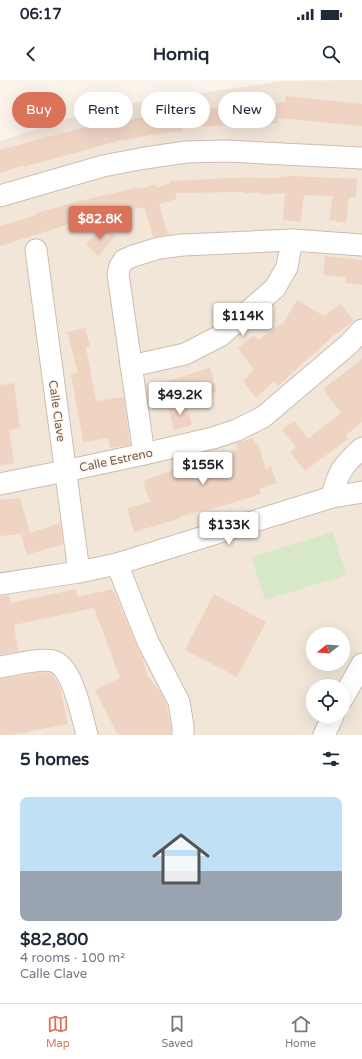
<!DOCTYPE html>
<meta charset="utf-8">
<style>
:root{--surface:#fff;--page:#f6f6f7;--text:#1f2937;--muted:#747a83;--line:#e0e1e3;--accent:#db725a}
body{margin:0;font-family:"Varela Round",sans-serif;background:var(--page);color:var(--text);height:100vh;display:flex;flex-direction:column;font-size:15px;white-space:nowrap}
*{box-sizing:border-box;margin:0}
p{font-size:13px;color:var(--muted)}
.icon{flex:none;width:22px;height:22px;fill:none;stroke:currentColor;stroke-width:2;stroke-linecap:round;stroke-linejoin:round}
.map{position:relative;height:655px;overflow:hidden}
.sheet{display:flex;flex-direction:column;background:var(--surface);flex:1}
.sheet>*{flex:none}
.top-card{position:absolute;left:12px;top:12px;width:338px;height:36px;display:flex;gap:8px}
.needle{width:26px;rotate:253deg}
.fabs{position:absolute;left:306px;top:547px;display:grid;gap:8px}
.fabs a{display:grid;place-items:center;width:44px;height:44px;border-radius:50%;background:var(--surface);box-shadow:0 4px 16px #0002;font-size:20px}
.price{position:absolute;translate:-50% -34px;padding:0 9px;border-radius:4px;background:#fff;color:#222;font-size:13px;line-height:26px;filter:drop-shadow(0 1px 2px #0008)}
.price::after{content:'';position:absolute;left:50%;top:24px;width:12px;height:9px;margin-left:-6px;background:inherit;clip-path:polygon(0 0,100% 0,50% 100%)}
.price.on{background:var(--accent);color:#fff}
ul{padding:0;list-style:none}
li{display:grid;align-content:center;gap:8px;height:212px;padding:0 20px}
li+li{border-top:1px solid var(--line)}
li span{display:grid;place-items:center;height:124px;border-radius:8px;color:#555}
li>.icon{margin-inline-start:auto}
span .icon{width:72px;height:72px;fill:#fffc;stroke-width:1}
li b{font-size:17px}
h2{display:flex;justify-content:space-between;align-items:center;height:48px;padding:0 20px;font-size:17px}
.chip{padding:0 14px;border-radius:18px;background:var(--surface);box-shadow:0 4px 16px #0002;font-size:14px;line-height:36px}
.chip.on{background:var(--accent);color:#fff}
.status{display:flex;justify-content:space-between;align-items:center;height:28px;padding:0 20px;background:var(--surface);direction:ltr}
.status svg{height:11px;fill:currentColor}
header{display:flex;justify-content:space-between;align-items:center;height:52px;padding:0 20px;background:var(--surface);font-size:18px;font-weight:700}
.tabs{display:flex;justify-content:space-around;align-items:center;height:56px;border-top:1px solid var(--line);background:var(--surface);font-size:11px;color:var(--muted)}
.tabs a{display:grid;justify-items:center;gap:2px}
.tabs .on{color:var(--accent)}
.map>svg:first-child{display:block}
.residential{fill:#f2e6d9;fill-rule:evenodd}
.green{fill:#d7e8c9}
.building{fill:#efd4c4}
.lines{fill:none;stroke-linecap:round;stroke-linejoin:round}
.minor-casing{stroke:#cdbcb1;stroke-width:23}
.minor{stroke:#fff;stroke-width:21}
.labels{text-anchor:middle;dominant-baseline:central;stroke-width:3;stroke-linejoin:round;paint-order:stroke}
.street-label{font-size:12px;fill:#755b4f;stroke:#fef8f1}
</style>
<div class="status"><b>06:17</b><svg viewBox="0 0 49 12"><path d="M0 12V9h3v3zM5 12V6h3v6zM10 12V3h3v9zM15 12V0h3v12zM26 1h20v11H26zM47 4h2v5h-2z"/></svg></div>
<header><svg class="icon" aria-label="back" viewBox="0 0 24 24"><path d="M15 5l-7 7 7 7"/></svg>Homiq<svg class="icon" aria-label="search" viewBox="0 0 24 24"><circle cx="10" cy="10" r="6"/><path d="M15 15l6 6"/></svg></header>
<div class="map">
<svg width="362" height="655" viewBox="0 0 362 655">
<rect width="100%" height="100%" fill="#fbf4eb"/>
<!-- residential -->
<path class="residential" d="M362 0V655H0V61L105 27 283 1ZM313 554H343V584H313ZM313 606H343V636H313Z"/>
<!-- green -->
<path class="green" d="M333 452 346 495 265 520 251 477Z"/>
<!-- building -->
<g class="building">
<path d="M286 16 362 24V46L278 38V43L233 47V45L182 47 183 51 150 55 123 61 122 60 23 87V85L0 93V70L33 61 101 43V46L175 30H200V29L216 28 285 22Z"/>
<path d="M291 96 357 99 356 117H349L346 143 329 140 333 116 304 115 301 142 283 140 285 113 261 115V113H244V112L175 113 177 119 159 124 168 155 153 157 144 127 83 141V140L0 166V146L36 135V133L79 121 140 107 141 109 156 104 157 108 170 103V101L253 97V98H280V97Z"/>
<path d="M101 145 115 156 99 176 86 165Z"/>
<path d="M325 176 362 180V205L346 203V197L323 195Z"/>
<path d="M297 220 324 236 341 224 354 241 333 256 278 306 274 301 256 318 243 301 254 290 238 268 254 255 258 260 283 243Z"/>
<path d="M85 248 90 266 86 267 96 321 124 317 130 365 110 368 108 358 83 362 71 294 78 293 67 252Z"/>
<path d="M362 279V342L346 355 348 359 305 391 290 372 296 367 282 350 294 341 308 359 341 333 323 309Z"/>
<path d="M210 288 217 312 174 324 168 301Z"/>
<path d="M14 303 20 348 9 350 14 383 0 386V305Z"/>
<path d="M186 322 192 345 174 350 168 327Z"/>
<path d="M253 358 255 364 258 363 266 390 271 386 277 403 259 409 261 414 222 426 181 436V438L134 452 127 428 150 422 143 401 176 389V386L196 381V382L238 369 236 363Z"/>
<path d="M20 418 30 453 60 443 63 464 27 475 21 455 30 453 0 456V420Z"/>
<path d="M76 509 77 517 113 509 137 566 142 576 147 595 162 615 167 626 171 647V655H118L95 610 120 598 94 528 14 545 18 571 0 575V516L9 515 10 523Z"/>
<path d="M214 514 266 542 237 597 185 570Z"/>
<path d="M41 592 49 593 52 594 60 607 68 644 26 652 9 655H0V599Z"/>
</g>
<g class="lines">
<!-- minor casing -->
<g class="minor-casing">
<g id="minor">
<path d="M0 116 103 86 145 78 186 72 226 71 362 78"/>
<path d="M36 170 79 492"/>
<path d="M131 286 185 274 220 256 275 208 287 187 292 160"/>
<path d="M144 374 118 194 120 186 124 180 133 176 159 168 183 165 292 160 362 165"/>
<path d="M0 404 65 391 144 374 213 358 237 350 263 337 349 264 362 250"/>
<path d="M332 417C337 393 344 384 362 368"/>
<path d="M117 484 148 562 179 622 183 646V655"/>
<path d="M0 504 79 492 117 484 332 417 362 412"/>
<path d="M0 587C14 585 39 578 53 581 73 586 82 637 87 655"/>
<path d="M343 618 362 584"/>
<path d="M324 655 333 636"/>
</g>
</g>
<!-- minor -->
<use href="#minor" class="minor"/>
</g>
<g class="labels">
<!-- street labels -->
<g class="street-label">
<text transform="translate(57 331) rotate(82)">Calle Clave</text>
<text transform="translate(116 380) rotate(-12)">Calle Estreno</text>
</g>
</g>
</svg>
<div class="fabs">
<a><svg class="needle" viewBox="-14 -14 28 28"><path d="M0-13l5 13h-10z" fill="#e53935"/><path d="M0 13l5-13h-10z" fill="#747a83"/></svg></a>
<a><svg class="icon" aria-label="locate" viewBox="0 0 24 24"><circle cx="12" cy="12" r="6"/><path d="M12 2v4M12 18v4M2 12h4M18 12h4"/></svg></a>
</div>
<b class="price on" style="left:100px;top:160px">$82.8K</b>
<b class="price" style="left:243px;top:257px">$114K</b>
<b class="price" style="left:180px;top:336px">$49.2K</b>
<b class="price" style="left:203px;top:406px">$155K</b>
<b class="price" style="left:229px;top:466px">$133K</b>
<div class="top-card">
<a class="chip on">Buy</a>
<a class="chip">Rent</a>
<a class="chip">Filters</a>
<a class="chip">New</a>
</div>
</div>
<section class="sheet">
<h2>5 homes<svg class="icon" aria-label="filters" viewBox="0 0 24 24"><path d="M4 7h16M4 17h16"/><circle cx="9" cy="7" r="2"/><circle cx="15" cy="17" r="2"/></svg></h2>
<ul>
<li><span style="background:linear-gradient(#bfe0f5 60%,#9aa5b1 0)"><svg class="icon" aria-label="home" viewBox="0 0 24 24"><path d="M3 11l9-7 9 7M6 9v11h12V9"/></svg></span><div><b>$82,800</b><p>4 rooms · 100 m²</p><p>Calle Clave</p></div></li>
</ul>
</section>
<nav class="tabs">
<a class="on"><svg class="icon" aria-label="map" viewBox="0 0 24 24"><path d="M3 6l6-2 6 2 6-2v14l-6 2-6-2-6 2zM9 4v14M15 6v14"/></svg>Map</a>
<a><svg class="icon" aria-label="saved" viewBox="0 0 24 24"><path d="M7 4h10v16l-5-4-5 4z"/></svg>Saved</a>
<a><svg class="icon" aria-label="home" viewBox="0 0 24 24"><path d="M3 11l9-7 9 7M6 9v11h12V9"/></svg>Home</a>
</nav>
